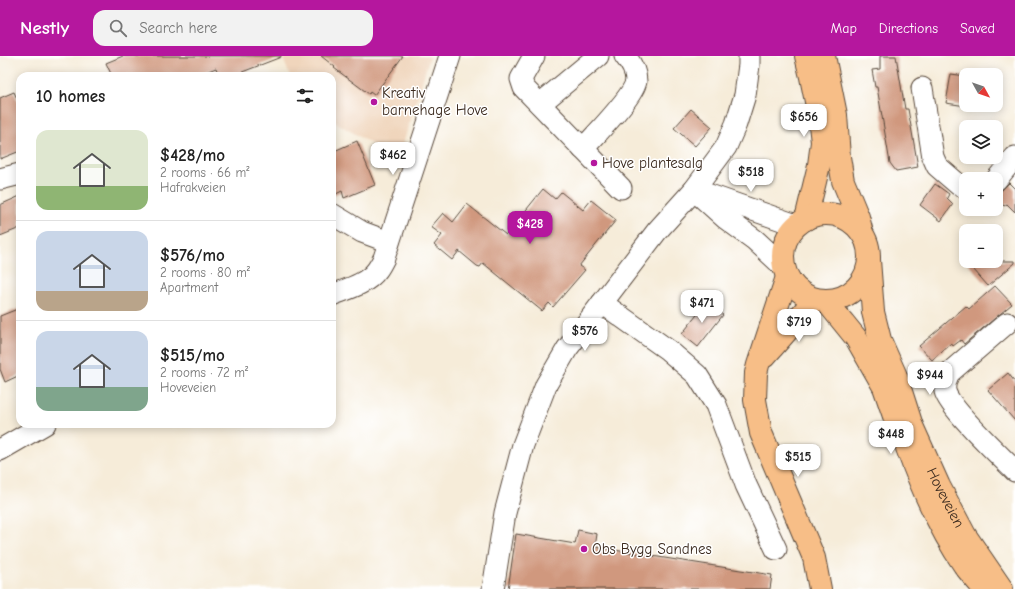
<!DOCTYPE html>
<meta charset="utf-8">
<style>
:root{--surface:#fff;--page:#f2f2f2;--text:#222;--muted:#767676;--line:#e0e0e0;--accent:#b5179e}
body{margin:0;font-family:"Comic Neue",sans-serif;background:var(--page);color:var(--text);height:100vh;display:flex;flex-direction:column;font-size:15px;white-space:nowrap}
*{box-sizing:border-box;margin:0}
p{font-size:13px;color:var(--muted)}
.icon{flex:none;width:22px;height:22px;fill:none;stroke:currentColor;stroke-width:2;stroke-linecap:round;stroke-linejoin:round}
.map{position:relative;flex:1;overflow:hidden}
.details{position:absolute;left:16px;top:16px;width:320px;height:356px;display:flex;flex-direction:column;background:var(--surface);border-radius:12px;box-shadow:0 2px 10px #0003}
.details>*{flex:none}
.needle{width:26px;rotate:130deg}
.tools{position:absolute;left:959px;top:12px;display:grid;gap:8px}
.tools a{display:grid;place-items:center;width:44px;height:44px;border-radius:8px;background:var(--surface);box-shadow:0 2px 10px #0003;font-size:20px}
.price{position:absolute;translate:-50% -34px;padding:0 9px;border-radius:8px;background:#fff;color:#222;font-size:13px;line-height:26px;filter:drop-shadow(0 1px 2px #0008)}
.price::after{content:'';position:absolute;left:50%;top:24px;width:12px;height:9px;margin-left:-6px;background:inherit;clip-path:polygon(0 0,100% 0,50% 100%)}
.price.selected{background:var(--accent);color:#fff}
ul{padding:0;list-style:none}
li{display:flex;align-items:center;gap:12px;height:100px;padding:0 20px}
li+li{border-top:1px solid var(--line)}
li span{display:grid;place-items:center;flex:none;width:112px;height:80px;border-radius:12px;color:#555}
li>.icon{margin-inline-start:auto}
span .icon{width:48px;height:48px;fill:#fffc;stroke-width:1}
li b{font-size:17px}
h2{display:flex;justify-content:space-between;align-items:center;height:48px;padding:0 20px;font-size:17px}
header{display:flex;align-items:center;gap:24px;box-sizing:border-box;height:56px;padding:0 20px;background:var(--accent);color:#fff}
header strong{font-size:19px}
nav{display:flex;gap:22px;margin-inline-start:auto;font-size:14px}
.search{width:280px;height:36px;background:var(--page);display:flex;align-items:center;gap:10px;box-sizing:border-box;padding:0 14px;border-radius:12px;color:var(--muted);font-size:15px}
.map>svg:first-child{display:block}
.built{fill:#f0d5bc}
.building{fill:#d0987e}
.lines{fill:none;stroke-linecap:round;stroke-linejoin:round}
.minor-casing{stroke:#57473a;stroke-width:23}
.major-casing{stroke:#57473a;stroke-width:24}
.minor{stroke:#fff;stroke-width:21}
.major{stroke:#f7be87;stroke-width:22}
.poi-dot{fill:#b5179e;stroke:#fff;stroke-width:1.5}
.labels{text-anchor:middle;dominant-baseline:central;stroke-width:3;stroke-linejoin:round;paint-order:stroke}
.poi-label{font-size:15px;fill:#3b2a1e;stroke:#fff;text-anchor:start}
.street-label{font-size:15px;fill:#3b2a1e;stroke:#fff}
</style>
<header>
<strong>Nestly</strong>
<div class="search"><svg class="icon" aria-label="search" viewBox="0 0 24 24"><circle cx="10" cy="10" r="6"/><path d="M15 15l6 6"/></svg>Search here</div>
<nav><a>Map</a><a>Directions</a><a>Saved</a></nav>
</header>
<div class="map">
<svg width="1015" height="533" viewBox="0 0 1015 533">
<rect width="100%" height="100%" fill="#fff"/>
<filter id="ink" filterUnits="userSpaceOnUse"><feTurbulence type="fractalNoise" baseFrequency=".025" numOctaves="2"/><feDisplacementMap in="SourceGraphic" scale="8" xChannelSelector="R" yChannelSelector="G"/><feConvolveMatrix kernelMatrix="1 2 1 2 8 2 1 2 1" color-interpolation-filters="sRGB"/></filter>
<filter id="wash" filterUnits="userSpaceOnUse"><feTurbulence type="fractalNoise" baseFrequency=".012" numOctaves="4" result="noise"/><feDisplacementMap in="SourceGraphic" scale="16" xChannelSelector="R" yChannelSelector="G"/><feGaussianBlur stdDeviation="0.9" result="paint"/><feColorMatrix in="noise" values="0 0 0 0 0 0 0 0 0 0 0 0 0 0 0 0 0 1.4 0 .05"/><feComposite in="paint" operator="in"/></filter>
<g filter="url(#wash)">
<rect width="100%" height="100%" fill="#f6ecd9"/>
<!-- built -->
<path class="built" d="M282 0H430L398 104 332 64V20H290Z"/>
<g id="blocks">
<!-- building -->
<g class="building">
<path d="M123 0H281V1L232 20H219L216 12 196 20H112L106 7Z"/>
<path d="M321 0H403L374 39 370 36 369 38 334 12 335 11Z"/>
<path d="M880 0H896L905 53H908L918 111 896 115 890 107 877 31H875L872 14 880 13Z"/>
<path d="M951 18 966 20V50L946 47Z"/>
<path d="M14 36 20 49V95L0 103V42Z"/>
<path d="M691 53 712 71 695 90 674 72Z"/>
<path d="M357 85 375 129 344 142 342 135 332 140V96Z"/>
<path d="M1009 127 1015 133V156L1007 148 1004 150 996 142V136L1001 135Z"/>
<path d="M935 128 949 138 947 142 953 148 941 165 920 149Z"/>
<path d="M543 133 555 143 561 136 583 154 591 144 616 164 579 210 585 214 553 251 549 247 542 255 483 207 480 211 477 210 459 195 452 204 434 189 442 179 431 171 443 157 453 166 467 148 506 179Z"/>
<path d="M20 140V172L0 180V149Z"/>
<path d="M966 205H1015V207L988 230Z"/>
<path d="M995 230 1012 248 964 288 961 284 953 290 951 287 932 304 919 290 966 250 969 253Z"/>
<path d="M707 246 723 259 698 291 682 278Z"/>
<path d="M20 252V319L5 326 0 313V260Z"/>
<path d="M1008 317 1015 326V365L988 334Z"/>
<path d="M578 474 597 478 595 491 772 519 770 533H508L516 478 575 488Z"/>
</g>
</g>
</g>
<g filter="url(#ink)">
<use href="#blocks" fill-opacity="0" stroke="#57473a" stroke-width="1"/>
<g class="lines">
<!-- minor casing -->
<g class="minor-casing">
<g id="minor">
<path d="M534 0 521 23 524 32 621 132"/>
<path d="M922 32 933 101 937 110 959 129 966 132"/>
<path d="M540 48 598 0"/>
<path d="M583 93C595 79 634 40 636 25 636 15 631 7 625 0"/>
<path d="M0 123 20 118"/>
<path d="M996 124 1015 101"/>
<path d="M694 134 725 162 755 184 784 211"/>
<path d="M704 137 796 169"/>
<path d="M332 158 362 176 389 186"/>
<path d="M332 239C347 233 367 228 377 214 380 210 382 206 384 202L450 0"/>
<path d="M602 247 668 294 697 319 716 349 746 429 776 493"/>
<path d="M1007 267 949 317C946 323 944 328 945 335 949 352 1000 400 1015 415"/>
<path d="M0 394 45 368"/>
<path d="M493 533 505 457 523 389 546 329 567 293 657 175 694 134 726 91 736 68 745 39 749 9V0"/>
</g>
</g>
<!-- major casing -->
<g class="major-casing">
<g id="major">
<path d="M806 0 811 21 819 60 822 86 819 109 806 163"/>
<path d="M824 0 836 59 839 101 843 125 858 161 862 177"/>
<circle cx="826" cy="201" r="43"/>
<path id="s1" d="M869 204 873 256 880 284 896 320 912 370 939 430 965 479 1002 533"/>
<path d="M787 221 758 309 756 317 755 344 761 377 814 502 820 533"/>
<path d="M826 245 856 282 884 331 894 360"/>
<path d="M765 300 815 243"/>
<path d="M907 392C922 433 939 473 964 509 970 517 977 525 984 533"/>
</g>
</g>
<!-- minor -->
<use href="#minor" class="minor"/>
<!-- major -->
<use href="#major" class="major"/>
</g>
</g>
<!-- markers -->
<g class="poi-dot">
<circle cx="374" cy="46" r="4"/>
<circle cx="594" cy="107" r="4"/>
<circle cx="584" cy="493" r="4"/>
</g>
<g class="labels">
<!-- poi labels -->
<g class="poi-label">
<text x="382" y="37">Kreativ<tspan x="382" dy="17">barnehage Hove</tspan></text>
<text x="602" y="107">Hove plantesalg</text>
<text x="592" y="493">Obs Bygg Sandnes</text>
</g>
<!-- street labels -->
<g class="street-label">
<text stroke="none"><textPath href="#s1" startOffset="252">Hoveveien</textPath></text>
</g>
</g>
</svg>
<div class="tools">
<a><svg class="needle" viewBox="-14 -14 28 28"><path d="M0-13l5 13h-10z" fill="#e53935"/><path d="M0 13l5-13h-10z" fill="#767676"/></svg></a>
<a><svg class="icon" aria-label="layers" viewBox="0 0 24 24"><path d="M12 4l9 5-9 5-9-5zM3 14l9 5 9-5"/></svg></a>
<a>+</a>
<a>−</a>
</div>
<b class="price" style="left:804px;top:82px">$656</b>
<b class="price" style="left:393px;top:120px">$462</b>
<b class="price" style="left:751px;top:137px">$518</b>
<b class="price selected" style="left:530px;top:189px">$428</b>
<b class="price" style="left:702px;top:268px">$471</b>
<b class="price" style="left:799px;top:287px">$719</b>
<b class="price" style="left:585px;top:296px">$576</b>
<b class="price" style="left:930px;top:340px">$944</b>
<b class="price" style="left:891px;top:399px">$448</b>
<b class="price" style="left:798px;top:422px">$515</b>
<section class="details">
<h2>10 homes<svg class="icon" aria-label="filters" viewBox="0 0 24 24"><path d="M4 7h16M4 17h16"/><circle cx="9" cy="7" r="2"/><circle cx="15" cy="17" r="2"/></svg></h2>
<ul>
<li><span style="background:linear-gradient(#dfe7d0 70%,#8fb573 0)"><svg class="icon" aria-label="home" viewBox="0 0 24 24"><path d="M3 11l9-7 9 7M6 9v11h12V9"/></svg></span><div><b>$428/mo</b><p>2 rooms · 66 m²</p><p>Hafrakveien</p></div></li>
<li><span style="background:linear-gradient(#c9d6e8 75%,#b9a48a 0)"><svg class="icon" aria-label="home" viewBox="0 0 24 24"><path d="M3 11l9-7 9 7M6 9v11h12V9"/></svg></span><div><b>$576/mo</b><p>2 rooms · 80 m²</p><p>Apartment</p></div></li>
<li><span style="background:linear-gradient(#c9d6e8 70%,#7fa58c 0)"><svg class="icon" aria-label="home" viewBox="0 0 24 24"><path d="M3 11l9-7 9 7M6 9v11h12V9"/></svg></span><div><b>$515/mo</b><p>2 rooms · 72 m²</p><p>Hoveveien</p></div></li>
</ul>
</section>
</div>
